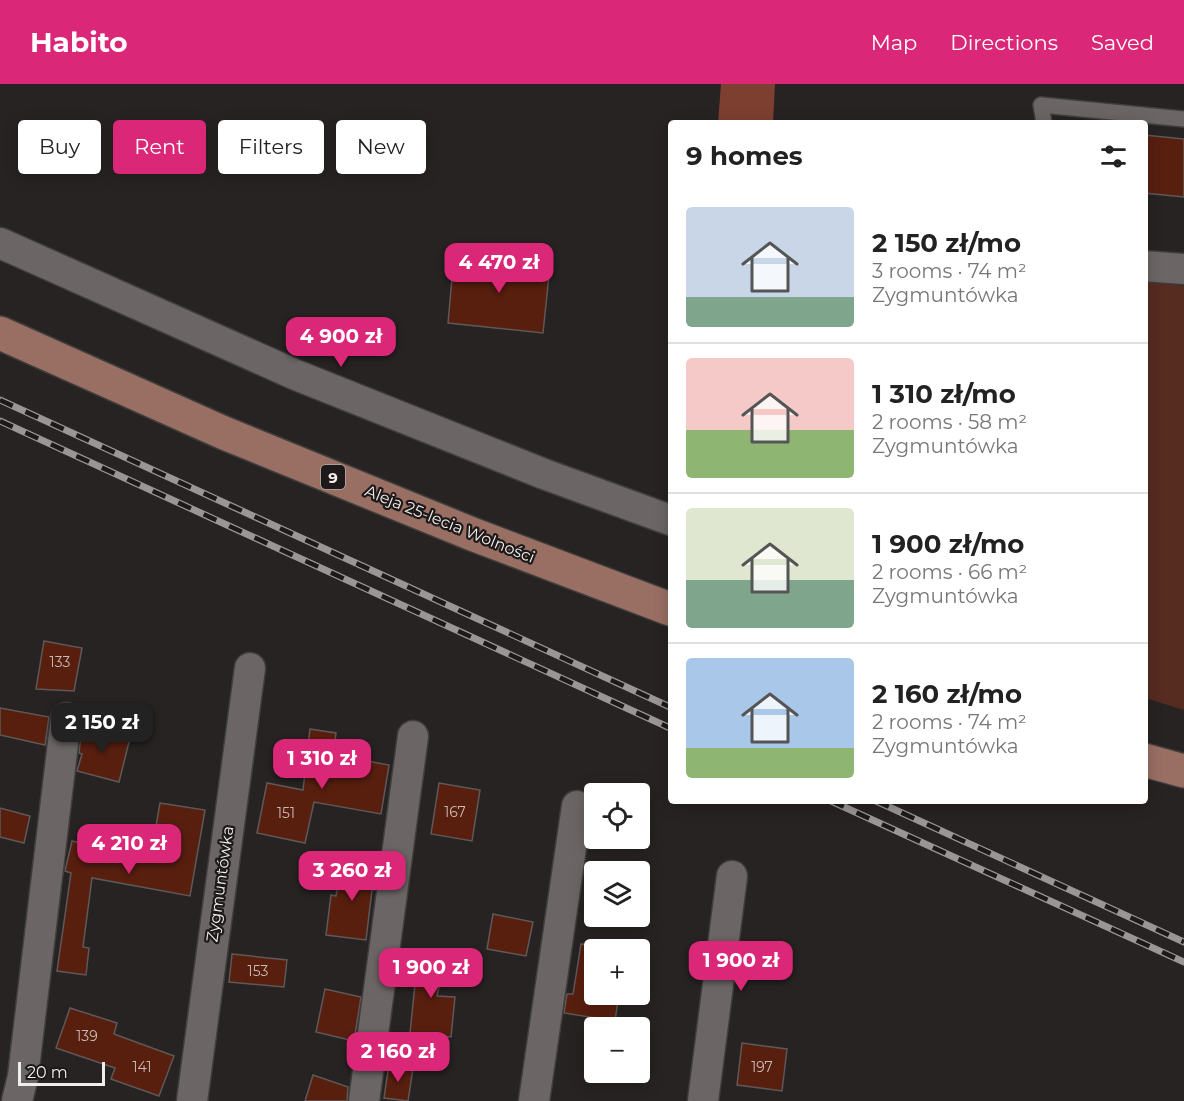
<!DOCTYPE html>
<meta charset="utf-8">
<style>
:root{--surface:#fff;--page:#f6f6f6;--text:#222;--muted:#767676;--line:#e0e0e0;--accent:#db2777}
body{margin:0;font-family:Montserrat,sans-serif;background:var(--page);color:var(--text);height:100vh;display:flex;flex-direction:column;font-size:22px;white-space:nowrap}
*{box-sizing:border-box;margin:0}
p{font-size:20px;color:var(--muted)}
.icon{flex:none;width:33px;height:33px;fill:none;stroke:currentColor;stroke-width:2;stroke-linecap:round;stroke-linejoin:round}
.map{position:relative;flex:1;overflow:hidden}
.drawer{position:absolute;left:668px;top:36px;width:480px;height:684px;display:flex;flex-direction:column;background:var(--surface);border-radius:6px;box-shadow:0 3px 15px #0003}
.drawer>*{flex:none}
.hud{position:absolute;left:18px;top:36px;width:560px;height:54px;display:flex;gap:12px}
.buttons{position:absolute;left:584px;top:699px;display:grid;gap:12px}
.buttons a{display:grid;place-items:center;width:66px;height:66px;border-radius:6px;background:var(--surface);box-shadow:0 3px 15px #0003;font-size:30px}
.scale{position:absolute;left:18px;bottom:15px;width:87px;box-sizing:border-box;padding-left:6px;border:3px solid #f0eeed;border-top:0;font-size:16px;line-height:21px;white-space:nowrap;color:#f0eeed;-webkit-text-stroke:4px #1d1918;paint-order:stroke}
.price{position:absolute;translate:-50% -51px;padding:0 14px;border-radius:12px;background:var(--accent);color:#fff;font-size:20px;line-height:39px;filter:drop-shadow(0 2px 3px #0008)}
.price::after{content:'';position:absolute;left:50%;top:36px;width:18px;height:14px;margin-left:-9px;background:inherit;clip-path:polygon(0 0,100% 0,50% 100%)}
.price.on{background:#222;color:#fff}
ul{padding:0;list-style:none}
li{display:flex;align-items:center;gap:18px;height:150px;padding:0 18px}
li+li{border-top:2px solid var(--line)}
li span{display:grid;place-items:center;flex:none;width:168px;height:120px;border-radius:6px;color:#555}
li>.icon{margin-inline-start:auto}
span .icon{width:72px;height:72px;fill:#fffc;stroke-width:1}
li b{font-size:26px}
h2{display:flex;justify-content:space-between;align-items:center;height:72px;padding:0 18px;font-size:26px}
.pill{padding:0 21px;border-radius:6px;background:var(--surface);box-shadow:0 3px 15px #0003;font-size:21px;line-height:54px}
.pill.on{background:var(--accent);color:#fff}
header{display:flex;align-items:center;gap:36px;box-sizing:border-box;height:84px;padding:0 30px;background:var(--accent);color:#fff}
header strong{font-size:28px}
nav{display:flex;gap:33px;margin-inline-start:auto;font-size:21px}
.map>svg:first-child{display:block}
.green{fill:#562b20}
.forest{fill:#7d4030}
.building{fill:#581f0f;stroke:#5e5958;stroke-width:1.5}
.lines{fill:none;stroke-linecap:round;stroke-linejoin:round}
.service-casing{stroke:#403e3d;stroke-width:18}
.minor-casing{stroke:#403e3d;stroke-width:33}
.primary-casing{stroke:#403e3d;stroke-width:36}
.service{stroke:#6b6665;stroke-width:15}
.minor{stroke:#6b6665;stroke-width:30}
.primary{stroke:#996e63;stroke-width:33}
.rail-casing{stroke:#999695;stroke-width:7}
.rail{stroke:#1d1918;stroke-width:4.5;stroke-dasharray:14;stroke-linecap:butt}
.labels{text-anchor:middle;dominant-baseline:central;stroke-width:4.5;stroke-linejoin:round;paint-order:stroke}
.number-label{font-size:14px;fill:#cabab6}
.shield{fill:#1d1918;stroke:#b1aead;stroke-width:1.5}
.shield-label{font-size:15px;font-weight:bold;fill:#f0eeed}
.street-label{font-size:16px;fill:#f0eeed;stroke:#1d1918}
</style>
<header>
<strong>Habito</strong>
<nav><a>Map</a><a>Directions</a><a>Saved</a></nav>
</header>
<div class="map">
<svg width="1184" height="1017" viewBox="0 0 1184 1017">
<rect width="100%" height="100%" fill="#262322"/>
<!-- green -->
<path class="green" d="M1145 198 1184 202V626L1145 614Z"/>
<!-- forest -->
<path class="forest" d="M721 0H775L773 39H718Z"/>
<!-- building -->
<g class="building">
<path d="M1144 51 1184 55V113L1144 109Z"/>
<path d="M454 172 550 182 543 249 448 239Z"/>
<path d="M44 557 82 564 74 607 36 605Z"/>
<path d="M0 624 49 633 45 661 0 651Z"/>
<path d="M82 642 130 654 119 698 77 687 82 670 79 669Z"/>
<path d="M310 645 336 649 333 671 389 681 381 730 314 718 305 759 257 749 267 699 303 706Z"/>
<path d="M439 699 480 706 472 757 431 750Z"/>
<path d="M160 719 205 726 190 812 92 794 83 863 89 864 86 891 57 887 71 789 65 787 72 757 150 776Z"/>
<path d="M0 724 30 732 24 759 0 753Z"/>
<path d="M342 778 378 784 375 806H372L366 856 326 851 331 811 336 812Z"/>
<path d="M493 830 533 838 526 872 487 865Z"/>
<path d="M581 860 594 861V910H619L615 937 564 929 567 910H573Z"/>
<path d="M422 866 446 872 437 912 455 913 451 953 410 949 417 881Z"/>
<path d="M232 870 287 876 284 903 229 898Z"/>
<path d="M325 905 361 913 354 957 316 948Z"/>
<path d="M70 924 117 939 114 950 174 972 159 1012 111 995 115 984 56 964Z"/>
<path d="M742 959 787 965 782 1007 737 1001Z"/>
<path d="M389 980 413 984 408 1017 384 1014Z"/>
<path d="M313 991 348 1003 347 1017H305Z"/>
</g>
<g class="lines">
<!-- service casing -->
<g class="service-casing">
<path id="service" d="M1044 39 1041 21 1184 35"/>
</g>
<!-- minor casing -->
<g class="minor-casing">
<g id="minor">
<path d="M0 159 296 291 544 390 670 436"/>
<path d="M1144 182 1184 185"/>
<path d="M17 1017 23 992 66 634"/>
<path d="M192 1017 250 584"/>
<path d="M364 1017 413 652"/>
<path d="M534 1017 577 722"/>
<path d="M703 1017 732 792"/>
</g>
</g>
<!-- primary casing -->
<g class="primary-casing">
<g id="primary">
<path d="M0 249 224 349 472 450 670 525"/>
<path d="M1144 676 1184 687"/>
</g>
</g>
<!-- service -->
<use href="#service" class="service"/>
<!-- minor -->
<use href="#minor" class="minor"/>
<!-- primary -->
<use href="#primary" class="primary"/>
<!-- rail casing -->
<g class="rail-casing">
<g id="rail">
<path d="M0 316 670 623"/>
<path d="M0 337 670 644"/>
<path d="M831 717 1184 878"/>
<path d="M876 717 1184 858"/>
</g>
</g>
<!-- rail -->
<use href="#rail" class="rail"/>
</g>
<g class="labels">
<!-- number labels -->
<g class="number-label">
<text x="60" y="578">133</text>
<text x="455" y="728">167</text>
<text x="286" y="729">151</text>
<text x="258" y="887">153</text>
<text x="87" y="952">139</text>
<text x="142" y="983">141</text>
<text x="762" y="983">197</text>
</g>
<!-- shield labels -->
<rect class="shield" x="321" y="381" width="24" height="24" rx="4.5"/>
<g class="shield-label">
<text x="333" y="393">9</text>
</g>
<!-- street labels -->
<g class="street-label">
<text transform="translate(450 440) rotate(22)">Aleja 25-lecia Wolności</text>
<text transform="translate(220 800) rotate(-82)">Zygmuntówka</text>
</g>
</g>
</svg>
<div class="buttons">
<a><svg class="icon" aria-label="locate" viewBox="0 0 24 24"><circle cx="12" cy="12" r="6"/><path d="M12 2v4M12 18v4M2 12h4M18 12h4"/></svg></a>
<a><svg class="icon" aria-label="layers" viewBox="0 0 24 24"><path d="M12 4l9 5-9 5-9-5zM3 14l9 5 9-5"/></svg></a>
<a>+</a>
<a>−</a>
</div>
<div class="scale">20 m</div>
<b class="price" style="left:499px;top:210px">4 470 zł</b>
<b class="price" style="left:341px;top:284px">4 900 zł</b>
<b class="price on" style="left:102px;top:670px">2 150 zł</b>
<b class="price" style="left:322px;top:706px">1 310 zł</b>
<b class="price" style="left:129px;top:791px">4 210 zł</b>
<b class="price" style="left:352px;top:818px">3 260 zł</b>
<b class="price" style="left:741px;top:908px">1 900 zł</b>
<b class="price" style="left:431px;top:915px">1 900 zł</b>
<b class="price" style="left:398px;top:999px">2 160 zł</b>
<div class="hud">
<a class="pill">Buy</a>
<a class="pill on">Rent</a>
<a class="pill">Filters</a>
<a class="pill">New</a>
</div>
<section class="drawer">
<h2>9 homes<svg class="icon" aria-label="filters" viewBox="0 0 24 24"><path d="M4 7h16M4 17h16"/><circle cx="9" cy="7" r="2"/><circle cx="15" cy="17" r="2"/></svg></h2>
<ul>
<li><span style="background:linear-gradient(#c9d6e8 75%,#7fa58c 0)"><svg class="icon" aria-label="home" viewBox="0 0 24 24"><path d="M3 11l9-7 9 7M6 9v11h12V9"/></svg></span><div><b>2 150 zł/mo</b><p>3 rooms · 74 m²</p><p>Zygmuntówka</p></div></li>
<li><span style="background:linear-gradient(#f6c9c9 60%,#8fb573 0)"><svg class="icon" aria-label="home" viewBox="0 0 24 24"><path d="M3 11l9-7 9 7M6 9v11h12V9"/></svg></span><div><b>1 310 zł/mo</b><p>2 rooms · 58 m²</p><p>Zygmuntówka</p></div></li>
<li><span style="background:linear-gradient(#dfe7d0 60%,#7fa58c 0)"><svg class="icon" aria-label="home" viewBox="0 0 24 24"><path d="M3 11l9-7 9 7M6 9v11h12V9"/></svg></span><div><b>1 900 zł/mo</b><p>2 rooms · 66 m²</p><p>Zygmuntówka</p></div></li>
<li><span style="background:linear-gradient(#a9c7e8 75%,#8fb573 0)"><svg class="icon" aria-label="home" viewBox="0 0 24 24"><path d="M3 11l9-7 9 7M6 9v11h12V9"/></svg></span><div><b>2 160 zł/mo</b><p>2 rooms · 74 m²</p><p>Zygmuntówka</p></div></li>
</ul>
</section>
</div>
